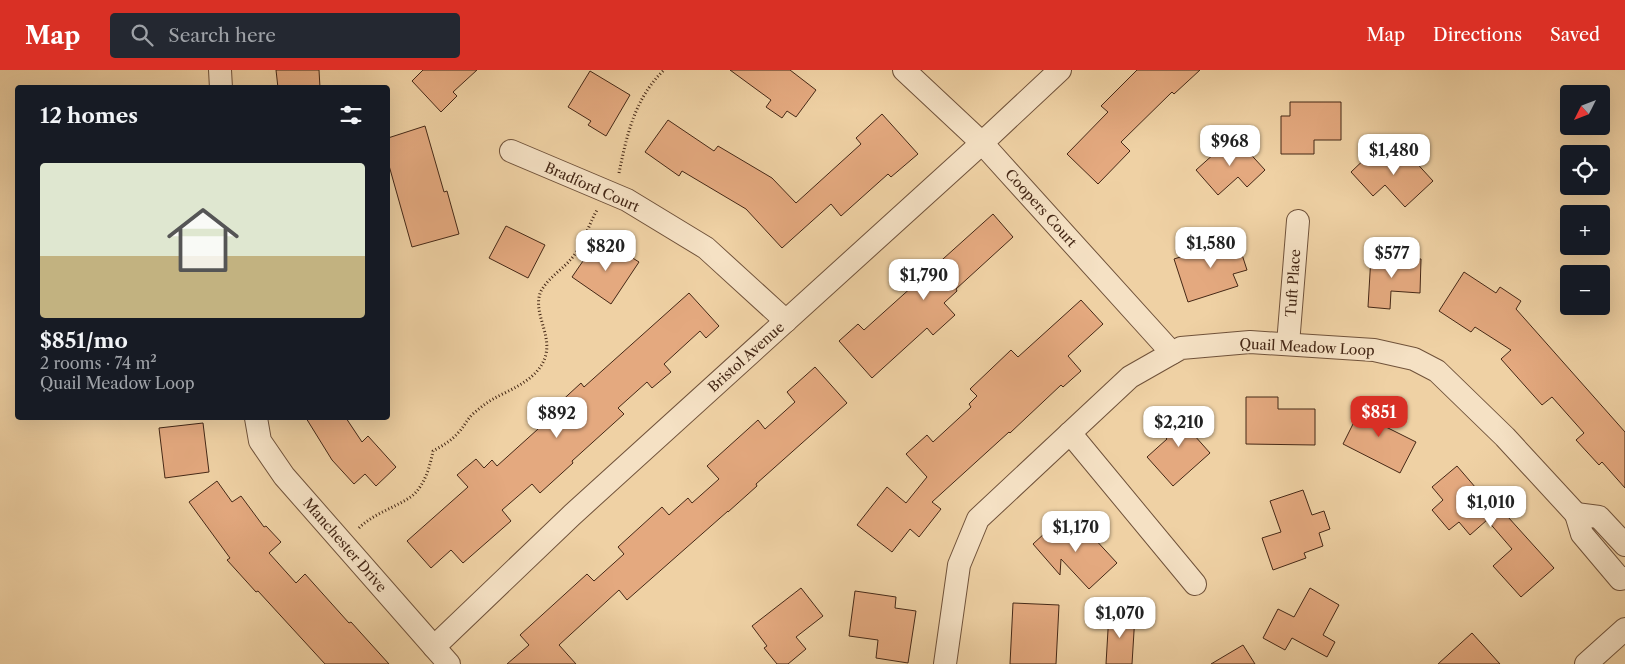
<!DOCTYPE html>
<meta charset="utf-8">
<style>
:root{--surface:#171b24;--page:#242831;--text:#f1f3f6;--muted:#9ea1a6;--accent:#d93025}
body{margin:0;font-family:"Libre Caslon Text",serif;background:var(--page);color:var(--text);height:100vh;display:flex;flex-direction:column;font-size:19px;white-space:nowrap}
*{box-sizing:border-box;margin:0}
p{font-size:16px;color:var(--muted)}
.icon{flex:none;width:28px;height:28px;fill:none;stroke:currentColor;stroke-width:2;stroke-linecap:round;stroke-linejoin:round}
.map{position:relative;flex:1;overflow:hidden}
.sheet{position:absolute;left:15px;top:15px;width:375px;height:335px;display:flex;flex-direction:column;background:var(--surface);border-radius:5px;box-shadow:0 5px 20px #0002}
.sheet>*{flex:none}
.needle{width:32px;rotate:228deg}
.fabs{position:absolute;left:1560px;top:15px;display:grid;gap:10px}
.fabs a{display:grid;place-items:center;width:50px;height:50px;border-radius:5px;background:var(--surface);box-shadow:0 5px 20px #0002;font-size:25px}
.price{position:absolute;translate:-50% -42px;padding:0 11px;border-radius:10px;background:#fff;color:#222;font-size:16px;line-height:32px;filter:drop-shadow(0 1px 2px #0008)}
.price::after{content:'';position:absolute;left:50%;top:30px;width:15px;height:11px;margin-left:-8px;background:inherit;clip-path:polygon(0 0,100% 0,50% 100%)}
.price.on{background:var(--accent);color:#fff}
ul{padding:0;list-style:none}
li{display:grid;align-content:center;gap:10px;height:265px;padding:0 25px}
li span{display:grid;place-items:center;height:155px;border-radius:5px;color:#555}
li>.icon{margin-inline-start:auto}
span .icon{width:90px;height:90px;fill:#fffc;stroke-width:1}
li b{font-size:21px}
h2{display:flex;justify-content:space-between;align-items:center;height:60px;padding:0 25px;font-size:21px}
header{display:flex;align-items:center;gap:30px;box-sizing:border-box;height:70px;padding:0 25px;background:var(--accent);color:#fff}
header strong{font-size:24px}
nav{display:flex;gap:28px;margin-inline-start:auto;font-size:18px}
.search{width:350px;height:45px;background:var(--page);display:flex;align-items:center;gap:12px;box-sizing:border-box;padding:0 18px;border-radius:5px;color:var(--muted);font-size:19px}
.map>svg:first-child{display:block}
.building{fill:#e4a97f;stroke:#452816}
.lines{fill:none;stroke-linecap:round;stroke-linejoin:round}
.street-casing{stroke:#70523a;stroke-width:24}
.path{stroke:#452816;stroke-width:3;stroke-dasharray:1 2.5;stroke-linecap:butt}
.street{stroke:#f5e1c4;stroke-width:22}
.labels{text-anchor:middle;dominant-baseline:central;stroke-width:4;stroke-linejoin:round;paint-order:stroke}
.street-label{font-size:14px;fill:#452816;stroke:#f5e1c4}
</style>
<header>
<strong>Map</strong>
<div class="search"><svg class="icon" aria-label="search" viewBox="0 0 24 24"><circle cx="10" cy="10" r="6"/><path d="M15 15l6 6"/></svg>Search here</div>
<nav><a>Map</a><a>Directions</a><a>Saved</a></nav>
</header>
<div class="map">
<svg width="1625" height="594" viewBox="0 0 1625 594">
<rect width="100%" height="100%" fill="#efd1a4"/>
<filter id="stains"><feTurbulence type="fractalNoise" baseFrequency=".004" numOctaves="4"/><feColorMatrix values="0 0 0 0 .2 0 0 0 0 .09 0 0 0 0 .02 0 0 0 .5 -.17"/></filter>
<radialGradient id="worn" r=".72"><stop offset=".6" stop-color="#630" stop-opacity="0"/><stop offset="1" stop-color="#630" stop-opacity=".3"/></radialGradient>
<!-- building -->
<g class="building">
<path d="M276 0H319L320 18H278Z"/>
<path d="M423 0H477L453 22 457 26 441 42 412 11Z"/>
<path d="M730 0H790L816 20 796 47 787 41 782 48 766 37 771 30Z"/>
<path d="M1137 0H1200L1174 24 1172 22 1121 72 1130 81 1098 114 1067 84 1108 42 1101 36Z"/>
<path d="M590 1 630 25 606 66 588 55 591 51 568 37Z"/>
<path d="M1290 32H1341V70H1314V84H1281V46H1290Z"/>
<path d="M882 44 918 84 891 107 888 104 841 146 831 134 782 178 746 139 682 101 679 106 645 82 668 50 714 81 718 76 772 108 796 133 861 74 856 68Z"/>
<path d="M425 56 444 122 447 121 459 164 412 177 388 92V68Z"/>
<path d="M1234 66 1265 100 1247 117 1238 107 1218 125 1196 100Z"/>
<path d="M1401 76 1433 111 1405 137 1385 115 1373 126 1351 102 1371 83 1381 95Z"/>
<path d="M993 144 1013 167 956 219 957 221 944 233 955 245 933 265 927 258 872 308 839 271 858 254 864 260Z"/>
<path d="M506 156 545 175 528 208 489 188Z"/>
<path d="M1236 166 1247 200 1233 204 1238 216 1188 232 1174 189 1215 176 1214 173Z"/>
<path d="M594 175 609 186 615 177 639 192 611 234 572 207Z"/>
<path d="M1371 186 1421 189 1420 223 1391 221 1390 239 1368 237Z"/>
<path d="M1464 202 1496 223 1500 217 1521 231 1516 239 1625 362V418L1602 392 1599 395 1576 370 1584 363 1552 327 1542 335 1501 289 1511 280 1475 257 1471 262 1439 241Z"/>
<path d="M689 223 719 256 706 268 700 261 664 294 671 302 652 318 647 312 618 338 624 344 572 391 573 393 540 423 532 414 502 440 511 451 463 493 451 480 431 498 407 471 468 417 457 405 476 389 484 398 492 390 497 396 558 341 555 337 581 313 584 317Z"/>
<path d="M1081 230 1103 254 1068 286 1081 301 1063 317 1061 315 1010 363 1009 362 932 432 941 439 919 467 910 459 892 482 857 455 887 417 906 433 927 407 906 384 927 365 933 372 971 337 969 334 977 326 970 319 1011 280 1018 287Z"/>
<path d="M815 297 847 333 756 414 757 416 728 442V441L627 530 619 520 559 575 576 594H507L529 575 520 565 587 504 594 511 624 484 618 477 662 437 669 445 688 428 692 433 719 409 707 396 758 350 765 359 795 332 787 322Z"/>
<path d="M1246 327H1278V339H1315V375L1246 374Z"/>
<path d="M1365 330 1391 343 1384 356 1416 372 1400 403 1343 374Z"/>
<path d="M1184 337 1203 357 1194 365 1210 383 1173 416 1147 387 1167 369 1159 360Z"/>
<path d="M306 348H346L362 372 368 366 396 397 376 416 365 404 354 414 332 390Z"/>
<path d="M203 353 209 402 165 408 159 358Z"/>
<path d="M1457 396 1482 425 1491 417 1513 443 1508 447 1554 498 1521 527 1493 496 1512 479 1487 450 1470 465 1459 452 1449 460 1432 440 1443 430 1432 417Z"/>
<path d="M217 411 232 432 241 426 264 457 266 456 281 472 269 483 296 513 305 504 349 553 351 552 389 594H325L258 521 256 522 227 490 230 488 189 432Z"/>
<path d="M1303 420 1312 445 1324 441 1330 459 1319 463 1323 476 1304 483 1306 488 1273 500 1262 468 1281 462 1270 431Z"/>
<path d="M1058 451 1069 463 1080 453 1117 493 1089 519 1061 489 1060 505 1033 474Z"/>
<path d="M801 518 823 546 796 567 806 579 788 594H777L764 578 767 576 752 556Z"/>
<path d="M1310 518 1339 535 1323 565 1335 572 1327 587 1292 568 1285 580 1263 568 1278 539 1294 547Z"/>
<path d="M855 521 896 527 895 538 916 541 908 593 876 588 878 570 849 566Z"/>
<path d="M1013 533 1059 535 1056 594H1010Z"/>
<path d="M1109 543 1135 545 1132 594H1106Z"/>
<path d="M1472 563 1500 594H1438Z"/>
<path d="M1243 575 1255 594H1211Z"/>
</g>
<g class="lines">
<!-- street casing -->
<g class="street-casing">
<g id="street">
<path d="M220 0 221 18"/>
<path d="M904 0 982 73 1172 283"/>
<path d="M511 81 627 130 706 178 786 251"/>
<path d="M1288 274 1298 151"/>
<path d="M256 348 260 371 284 406 449 594"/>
<path d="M1070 363 1195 514"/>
<path d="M1625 475 1599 447 1576 444 1582 464 1620 509 1625 508"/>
<path d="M434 577 572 445 982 73 1060 0"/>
<path d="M945 594 959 495 978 449 1130 307 1181 278 1250 272 1374 280 1414 289 1437 301 1505 367 1576 444"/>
<path d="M1586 594 1625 559"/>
</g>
</g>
<!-- path -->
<g class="path">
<path d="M619 103C627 64 635 28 664 0"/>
<path d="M359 458C374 443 395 438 412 426 425 415 430 396 433 381 442 376 451 371 458 363 465 356 466 350 474 343 480 338 486 333 493 329 513 318 540 309 546 284 551 263 532 241 541 221 548 208 563 199 572 188 584 173 588 156 597 140"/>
</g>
<!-- street -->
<use href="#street" class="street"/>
</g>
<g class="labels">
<!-- street labels -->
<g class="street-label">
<text transform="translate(592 117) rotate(24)">Bradford Court</text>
<text transform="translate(1041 138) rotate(48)">Coopers Court</text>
<text transform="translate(1293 213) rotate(-86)">Tuft Place</text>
<text transform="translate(1307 277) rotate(3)">Quail Meadow Loop</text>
<text transform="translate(746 287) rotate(-42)">Bristol Avenue</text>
<text transform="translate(345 475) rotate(49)">Manchester Drive</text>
</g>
</g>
<rect width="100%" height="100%" filter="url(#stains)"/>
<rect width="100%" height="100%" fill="url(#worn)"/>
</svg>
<div class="fabs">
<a><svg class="needle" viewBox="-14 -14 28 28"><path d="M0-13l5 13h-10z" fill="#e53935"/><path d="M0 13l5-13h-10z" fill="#9ea1a6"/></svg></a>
<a><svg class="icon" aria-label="locate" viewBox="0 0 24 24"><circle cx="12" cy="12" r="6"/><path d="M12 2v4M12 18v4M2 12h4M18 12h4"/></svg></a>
<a>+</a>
<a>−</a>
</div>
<b class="price" style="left:1230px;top:97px">$968</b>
<b class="price" style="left:1394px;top:106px">$1,480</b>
<b class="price" style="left:1211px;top:199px">$1,580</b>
<b class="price" style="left:606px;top:202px">$820</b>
<b class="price" style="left:1392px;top:209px">$577</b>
<b class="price" style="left:924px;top:231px">$1,790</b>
<b class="price on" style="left:1379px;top:368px">$851</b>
<b class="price" style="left:557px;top:369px">$892</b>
<b class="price" style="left:1179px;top:378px">$2,210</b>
<b class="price" style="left:1491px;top:458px">$1,010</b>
<b class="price" style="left:1076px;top:483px">$1,170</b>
<b class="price" style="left:1120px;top:569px">$1,070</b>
<section class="sheet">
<h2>12 homes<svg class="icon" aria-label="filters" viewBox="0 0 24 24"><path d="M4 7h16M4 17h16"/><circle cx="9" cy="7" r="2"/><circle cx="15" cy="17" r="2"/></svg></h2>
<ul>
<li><span style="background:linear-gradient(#dfe7d0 60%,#c2b280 0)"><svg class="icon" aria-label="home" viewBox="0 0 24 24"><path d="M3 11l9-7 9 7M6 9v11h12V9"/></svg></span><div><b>$851/mo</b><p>2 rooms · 74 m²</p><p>Quail Meadow Loop</p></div></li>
</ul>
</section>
</div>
